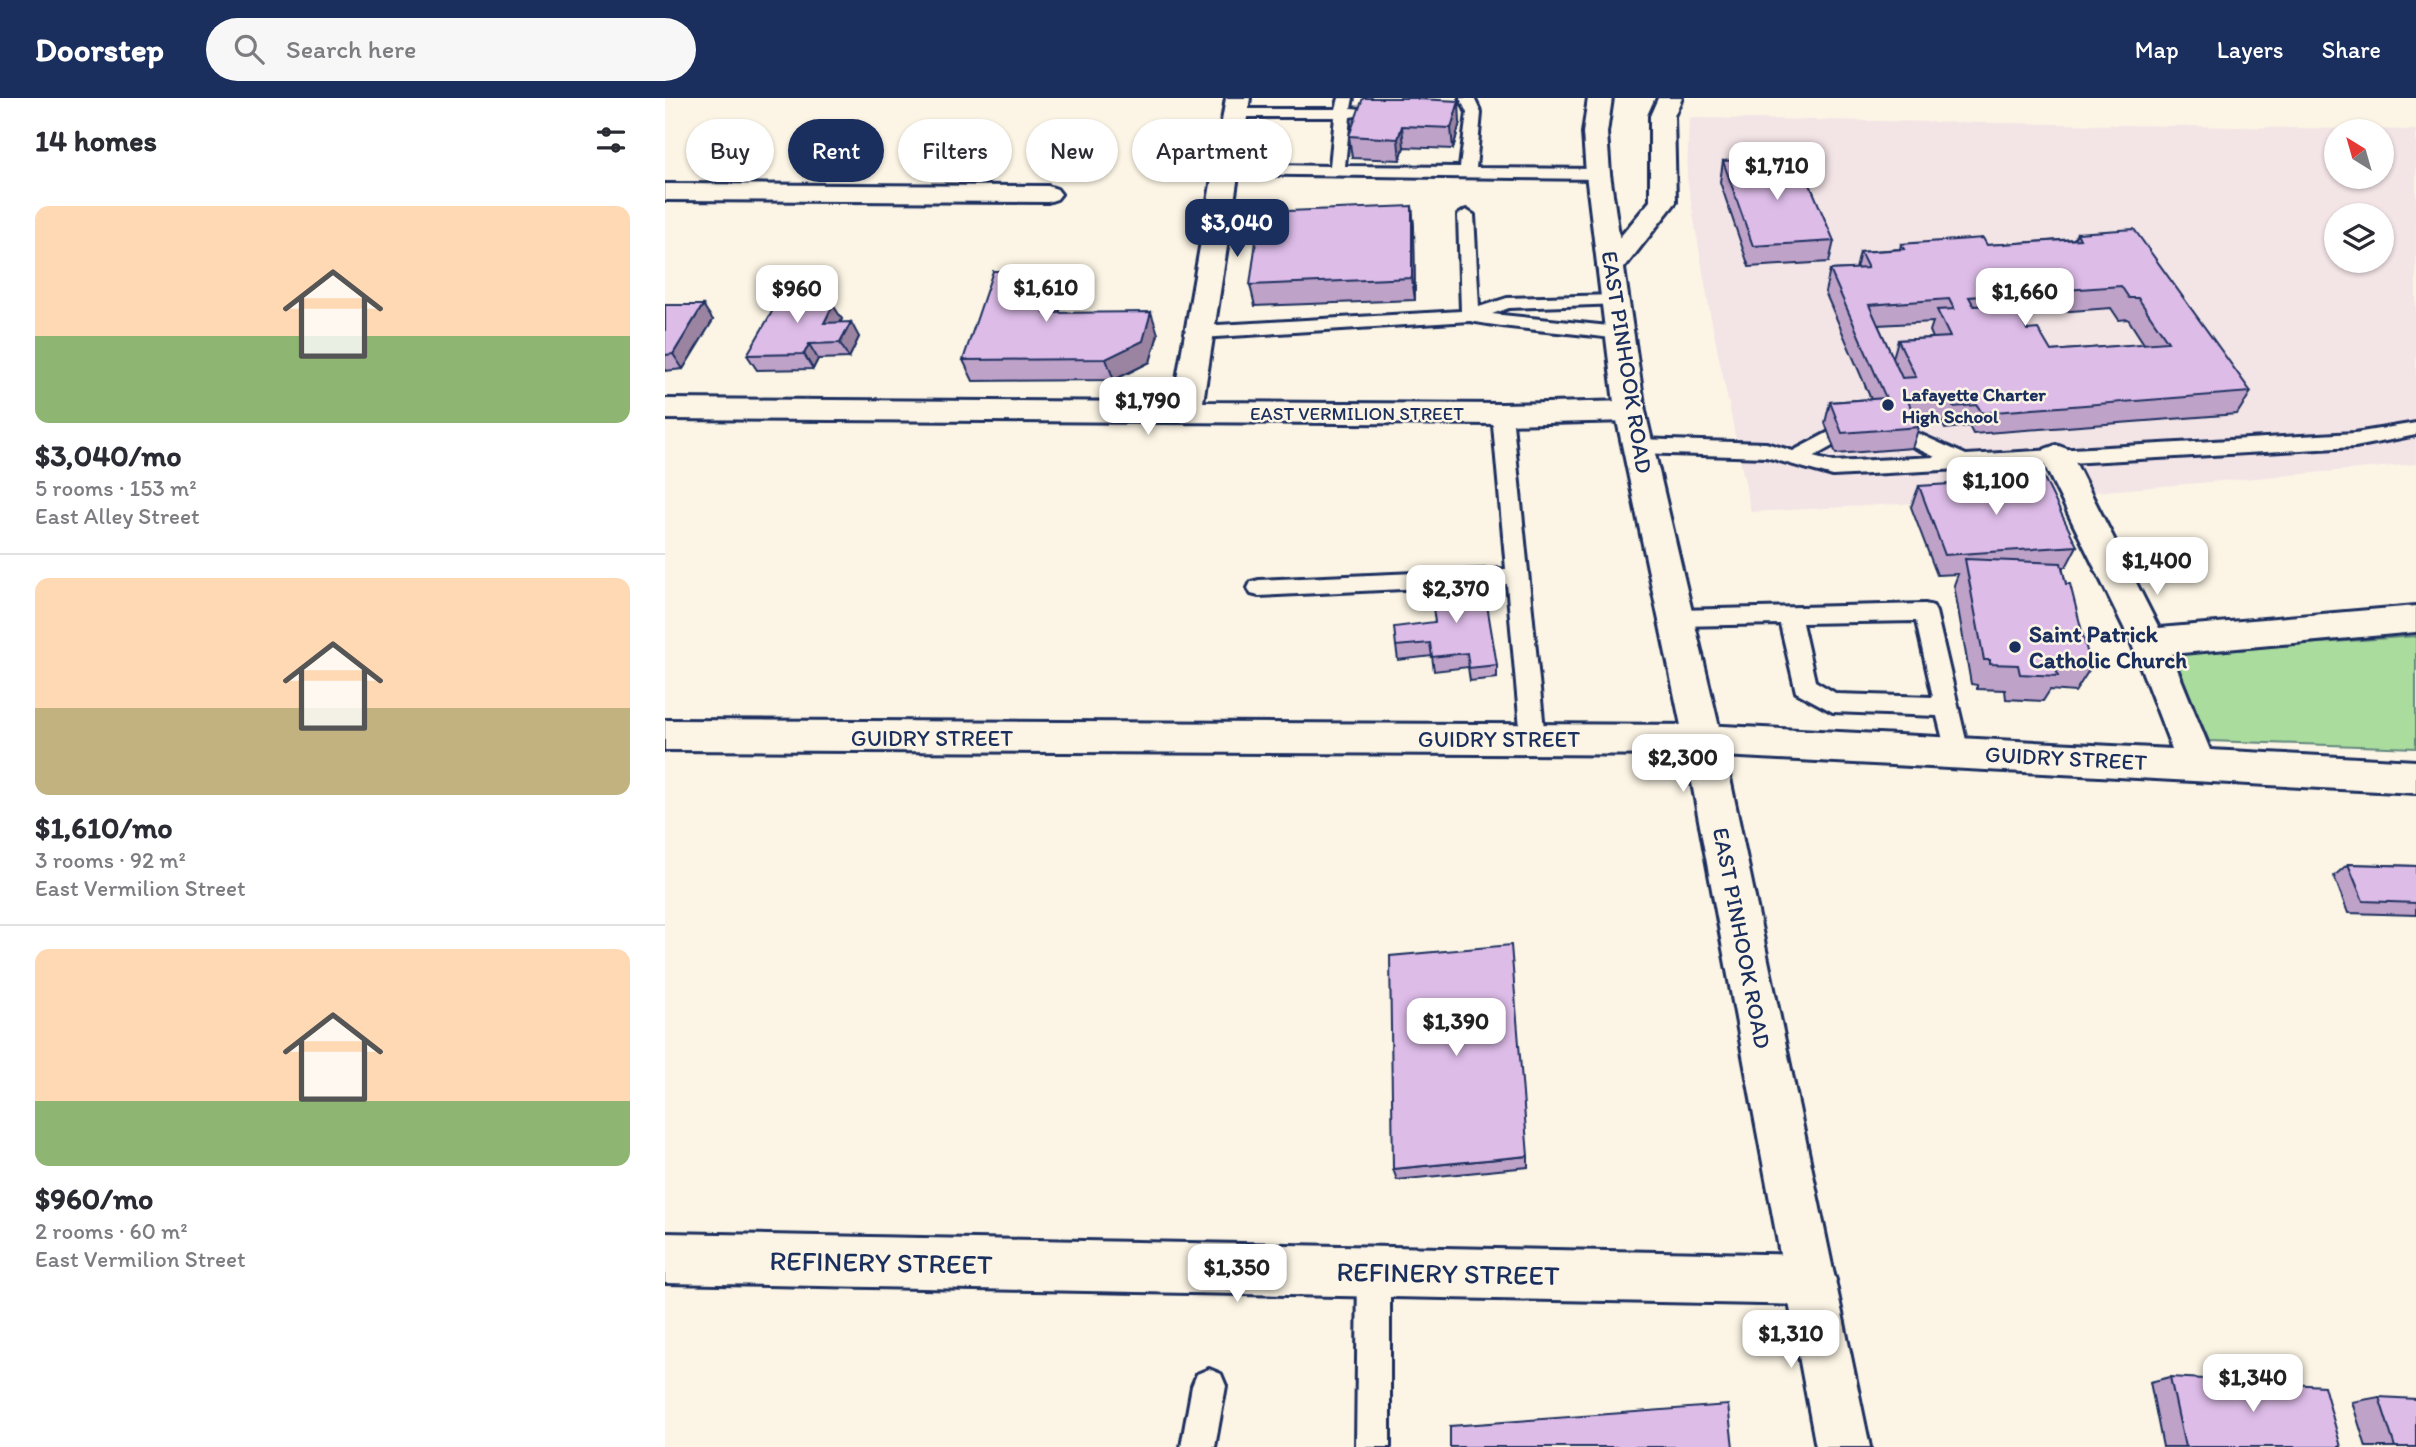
<!DOCTYPE html>
<meta charset="utf-8">
<style>
:root{--surface:#fff;--page:#f7f7f7;--text:#2b2b33;--muted:#7c7c81;--line:#e1e1e2;--accent:#1b2f5e}
body{margin:0;font-family:Itim,sans-serif;background:var(--page);color:var(--text);height:100vh;display:flex;flex-direction:column;font-size:26px;white-space:nowrap}
*{box-sizing:border-box;margin:0}
p{font-size:23px;color:var(--muted)}
.icon{flex:none;width:38px;height:38px;fill:none;stroke:currentColor;stroke-width:2;stroke-linecap:round;stroke-linejoin:round}
.map{position:relative;flex:1;overflow:hidden}
.drawer{display:flex;flex-direction:column;background:var(--surface);width:665px}
.drawer>*{flex:none}
.banner{position:absolute;left:21px;top:21px;width:665px;height:63px;display:flex;gap:14px}
.needle{width:46px;rotate:323deg}
.fabs{position:absolute;left:1659px;top:21px;display:grid;gap:14px}
.fabs a{display:grid;place-items:center;width:70px;height:70px;border-radius:50%;background:var(--surface);box-shadow:0 2px 5px #0004;font-size:35px}
.price{position:absolute;translate:-50% -60px;padding:0 16px;border-radius:14px;background:#fff;color:#222;font-size:23px;line-height:46px;filter:drop-shadow(0 2px 4px #0008)}
.price::after{content:'';position:absolute;left:50%;top:42px;width:21px;height:16px;margin-left:-10px;background:inherit;clip-path:polygon(0 0,100% 0,50% 100%)}
.price.on{background:var(--accent);color:#fff}
ul{padding:0;list-style:none}
li{display:grid;align-content:center;gap:14px;height:371px;padding:0 35px}
li+li{border-top:2px solid var(--line)}
li span{display:grid;place-items:center;height:217px;border-radius:14px;color:#555}
li>.icon{margin-inline-start:auto}
span .icon{width:126px;height:126px;fill:#fffc;stroke-width:1}
li b{font-size:30px}
h2{display:flex;justify-content:space-between;align-items:center;height:84px;padding:0 35px;font-size:30px}
.chip{padding:0 24px;border-radius:32px;background:var(--surface);box-shadow:0 2px 5px #0004;font-size:24px;line-height:63px}
.chip.on{background:var(--accent);color:#fff}
header{display:flex;align-items:center;gap:42px;box-sizing:border-box;height:98px;padding:0 35px;background:var(--accent);color:#fff}
header strong{font-size:33px}
nav{display:flex;gap:38px;margin-inline-start:auto;font-size:24px}
.search{width:490px;height:63px;background:var(--page);display:flex;align-items:center;gap:18px;box-sizing:border-box;padding:0 24px;border-radius:38px;color:var(--muted);font-size:26px}
main{display:flex;flex:1;min-height:0}
.map>svg:first-child{display:block}
.built{fill:#f3e4e6;fill-rule:evenodd}
.green{fill:#aadc9d;stroke:#62867e;stroke-width:2}
.lines{fill:none;stroke-linecap:round;stroke-linejoin:round}
.service-casing{stroke:#1b2f5e;stroke-width:6}
.minor-casing{stroke:#1b2f5e;stroke-width:6}
.secondary-casing{stroke:#1b2f5e;stroke-width:6}
.trunk-casing{stroke:#1b2f5e;stroke-width:6}
.service{fill:#fcf5e5;fill-rule:evenodd}
.minor{fill:#fcf5e5;fill-rule:evenodd}
.secondary{fill:#fcf5e5;fill-rule:evenodd}
.trunk{fill:#fcf5e5;fill-rule:evenodd}
.wall{fill:#bea2c8;stroke:#1b2f5e;stroke-width:2;fill-rule:evenodd}
.shaded-wall{fill:#9b84a2;stroke:#1b2f5e;stroke-width:2}
.building{fill:#ddbce8;stroke:#1b2f5e;stroke-width:2;fill-rule:evenodd}
.poi-dot{fill:#1b2f5e;stroke:#fcf5e5;stroke-width:2.5}
.labels{text-anchor:middle;dominant-baseline:central;stroke-width:5;stroke-linejoin:round;paint-order:stroke}
.far-poi-label{font-size:19px;font-weight:bold;fill:#1b2f5e;stroke:#fcf5e5;text-anchor:start}
.far-street-label{font-size:19px;fill:#1b2f5e;stroke:#fcf5e5}
.street-label{font-size:23px;fill:#1b2f5e;stroke:#fcf5e5}
.poi-label{font-size:23px;font-weight:bold;fill:#1b2f5e;stroke:#fcf5e5;text-anchor:start}
.near-street-label{font-size:28px;fill:#1b2f5e;stroke:#fcf5e5}
</style>
<header>
<strong>Doorstep</strong>
<div class="search"><svg class="icon" aria-label="search" viewBox="0 0 24 24"><circle cx="10" cy="10" r="6"/><path d="M15 15l6 6"/></svg>Search here</div>
<nav><a>Map</a><a>Layers</a><a>Share</a></nav>
</header>
<main>
<section class="drawer">
<h2>14 homes<svg class="icon" aria-label="filters" viewBox="0 0 24 24"><path d="M4 7h16M4 17h16"/><circle cx="9" cy="7" r="2"/><circle cx="15" cy="17" r="2"/></svg></h2>
<ul>
<li><span style="background:linear-gradient(#ffd9b3 60%,#8fb573 0)"><svg class="icon" aria-label="home" viewBox="0 0 24 24"><path d="M3 11l9-7 9 7M6 9v11h12V9"/></svg></span><div><b>$3,040/mo</b><p>5 rooms · 153 m²</p><p>East Alley Street</p></div></li>
<li><span style="background:linear-gradient(#ffd9b3 60%,#c2b280 0)"><svg class="icon" aria-label="home" viewBox="0 0 24 24"><path d="M3 11l9-7 9 7M6 9v11h12V9"/></svg></span><div><b>$1,610/mo</b><p>3 rooms · 92 m²</p><p>East Vermilion Street</p></div></li>
<li><span style="background:linear-gradient(#ffd9b3 70%,#8fb573 0)"><svg class="icon" aria-label="home" viewBox="0 0 24 24"><path d="M3 11l9-7 9 7M6 9v11h12V9"/></svg></span><div><b>$960/mo</b><p>2 rooms · 60 m²</p><p>East Vermilion Street</p></div></li>
</ul>
</section>
<div class="map">
<svg width="1751" height="1349" viewBox="0 0 1751 1349">
<rect width="100%" height="100%" fill="#fcf5e5"/>
<filter id="ink" filterUnits="userSpaceOnUse"><feTurbulence type="fractalNoise" baseFrequency=".0143" numOctaves="2"/><feDisplacementMap in="SourceGraphic" scale="14" xChannelSelector="R" yChannelSelector="G"/><feConvolveMatrix kernelMatrix="1 2 1 2 8 2 1 2 1" color-interpolation-filters="sRGB"/></filter>
<g filter="url(#ink)">
<!-- built -->
<path class="built" d="M1024 20 1751 32V366L1382 398 1086 414 1046 221 1022 80ZM1671 33H1717V79H1671ZM1671 117H1717V163H1671Z"/>
<!-- green -->
<path class="green" d="M1751 538V650L1544 643 1505 556Z"/>
<g class="lines">
<!-- service casing -->
<g class="service-casing">
<g id="service">
<path d="M674 0H688L686 10 697 11 699 14 697 17 685 19 680 68 795 69 802 15 795 0H809L816 15 811 70 933 71 941 76 933 81 562 76 554 71 562 66 665 68 670 19H571L564 15 571 11H671Z"/>
<path d="M801 112 809 117 814 209 842 200 950 197 959 202 956 206 844 210 827 216 954 229 963 235 960 239 954 241C904 234 854 232 805 223L535 240 526 234 535 228 796 213 793 117Z"/>
<path d="M837 310 844 312 847 316 880 641 876 648 868 651 860 648 856 641 842 486 594 498 586 496 583 490 586 484 594 482 841 471 827 316 830 312Z"/>
<path d="M1751 325V337L1690 349 1168 378 1101 359 972 355 965 353 962 348 965 343 972 341 1101 345 1128 353 1166 333 1173 335 1176 340 1173 345 1148 359 1168 364 1270 359 1234 342 1231 337 1234 332 1241 330 1301 357 1690 335Z"/>
<path d="M1260 506 1268 508 1271 514 1304 655 1301 662 1292 665 1283 662 1272 618 1168 614 1131 594 1115 526 1013 528 1005 526 1002 520 1005 514 1013 512ZM1251 523 1268 599 1172 596 1150 583 1137 525Z"/>
<path d="M709 1157 720 1162 725 1173V1349H691L693 1173 698 1162Z"/>
<path d="M544 1271 556 1276 561 1288 550 1349H516L527 1288 532 1276Z"/>
</g>
</g>
<!-- minor casing -->
<g class="minor-casing">
<g id="minor">
<path d="M561 0H585L538 304 837 306 965 303 976 306 980 313 976 320 965 323 837 326 0 321V301L508 304Z"/>
<path d="M0 86 383 88 392 91 396 96 392 101 383 104 0 102Z"/>
<path d="M1391 347 1402 351 1407 358 1494 530 1751 508V534L1506 556 1545 652 1751 663V695L1038 657 0 652V622L1038 627 1507 651 1466 544 1375 358 1380 351Z"/>
<path d="M0 1135 1146 1157 1164 1164 1171 1182 1164 1200 1146 1207 0 1185Z"/>
</g>
</g>
<!-- secondary casing -->
<g class="secondary-casing">
<path id="secondary" d="M923 0H947L942 35 945 76 980 313 1057 642 1205 1349H1151L1019 642 950 313 921 76 918 35Z"/>
</g>
<!-- trunk casing -->
<g class="trunk-casing">
<path id="trunk" d="M993 0H1017L1009 18 1011 104 956 174 946 176 936 174 932 168 936 162 985 103V18Z"/>
</g>
<!-- service -->
<use href="#service" class="service"/>
<!-- minor -->
<use href="#minor" class="minor"/>
<!-- secondary -->
<use href="#secondary" class="secondary"/>
<!-- trunk -->
<use href="#trunk" class="trunk"/>
</g>
<!-- wall -->
<g class="wall">
<path d="M761 1 795 24 788 51 739 49 735 62 687 60 684 38Z"/>
<path d="M1058 63 1169 143 1164 164 1084 169 1055 84Z"/>
<path d="M747 108 749 130 750 202 590 208 585 187Z"/>
<path d="M1412 135 1586 294 1572 316 1308 336 1304 328 1280 331 1275 321 1252 323 1254 329 1247 350 1171 356 1160 325 1165 304 1206 301 1160 194 1165 172 1191 171 1195 154 1235 151 1236 146 1322 147 1409 141ZM1446 210 1454 222 1463 221 1479 246 1386 253 1362 232 1354 217ZM1268 224 1265 233 1268 240 1233 242 1228 260 1213 227Z"/>
<path d="M392 173 400 194 394 215 493 236 485 264 449 282 308 283 298 262Z"/>
<path d="M161 200 158 207 177 221 175 224 194 239 184 260 153 261 148 271 92 272 82 257Z"/>
<path d="M0 207 48 222 18 271 0 273Z"/>
<path d="M1254 388 1412 448 1401 469H1397L1401 486 1426 569 1410 594 1385 592 1378 603 1341 601 1340 592 1312 591V587L1306 586 1289 487 1293 476 1272 477 1246 409Z"/>
<path d="M769 524 832 567V580L805 583 803 569 769 573 767 558 733 562 731 548Z"/>
<path d="M1683 766 1751 768V817L1683 815 1669 778Z"/>
<path d="M863 1058V1069L732 1082 728 1071Z"/>
<path d="M1505 1279 1676 1349H1498L1485 1284Z"/>
<path d="M1714 1299 1751 1349H1701L1687 1304Z"/>
</g>
<!-- shaded-wall -->
<g class="shaded-wall">
<path d="M794 3 795 24 788 51 786 30Z"/>
<path d="M737 28 739 49 735 62 733 41Z"/>
<path d="M747 108 749 130 750 202 747 180Z"/>
<path d="M392 173 400 194 388 236 379 215Z"/>
<path d="M153 185 161 200 150 222 141 207Z"/>
<path d="M38 207 48 222 18 271 8 256Z"/>
<path d="M168 207 177 221 168 240 159 225Z"/>
<path d="M486 214 493 236 485 264 449 282 441 261Z"/>
<path d="M186 224 194 239 184 260 175 245Z"/>
<path d="M144 246 153 261 148 271 139 256Z"/>
</g>
<!-- building -->
<g class="building">
<path d="M698 0H753V1L794 3 786 30 737 28 733 41 684 38Z"/>
<path d="M1133 58 1169 143 1088 148 1058 63Z"/>
<path d="M747 108V180L585 187 595 114Z"/>
<path d="M1469 131 1586 294 1317 315 1312 307 1288 309 1283 300 1243 303 1254 329 1177 335 1165 304 1221 300 1165 172 1203 170 1195 154 1239 151 1236 146 1318 140 1322 147 1415 141 1412 135ZM1456 188 1464 200H1473L1503 244 1386 253 1373 231 1362 232 1348 206 1309 208 1304 199ZM1284 201 1289 211 1272 212 1285 239 1233 242 1251 279 1237 280 1204 207Z"/>
<path d="M328 173H392L379 215 486 214 478 243 441 261 298 262Z"/>
<path d="M153 185 141 207H168L159 225 186 224 175 245 144 246 139 256 82 257 123 186Z"/>
<path d="M0 207H38L8 256 0 257Z"/>
<path d="M1379 380 1412 448 1280 457 1254 388Z"/>
<path d="M1300 461 1396 465 1401 486H1405L1426 569 1390 567 1393 578 1355 576 1353 567 1325 566V562H1319Z"/>
<path d="M818 483 832 567 804 570 802 555 767 559 765 545 731 548 729 529 770 524 765 489Z"/>
<path d="M1683 766 1751 768V805L1698 803Z"/>
<path d="M846 847 863 1058 728 1071 725 858Z"/>
<path d="M1505 1279 1659 1288 1676 1349H1520Z"/>
<path d="M1714 1299 1751 1301V1349H1730Z"/>
<path d="M1063 1307 1068 1349H785V1328Z"/>
</g>
</g>
<!-- markers -->
<g class="poi-dot">
<circle cx="1223" cy="307" r="7"/>
<circle cx="1350" cy="549" r="7"/>
</g>
<g class="labels">
<!-- far-poi labels -->
<g class="far-poi-label">
<text x="1237" y="296">Lafayette Charter<tspan x="1237" dy="22">High School</tspan></text>
</g>
<!-- far-street labels -->
<g class="far-street-label">
<text x="692" y="315">EAST VERMILION STREET</text>
</g>
<!-- street labels -->
<g class="street-label">
<text transform="translate(962 264) rotate(81)">EAST PINHOOK ROAD</text>
<text x="267" y="640">GUIDRY STREET</text>
<text x="834" y="641">GUIDRY STREET</text>
<text transform="translate(1401 660) rotate(3)">GUIDRY STREET</text>
<text transform="translate(1077 840) rotate(79)">EAST PINHOOK ROAD</text>
</g>
<!-- poi labels -->
<g class="poi-label">
<text x="1364" y="536">Saint Patrick<tspan x="1364" dy="26">Catholic Church</tspan></text>
</g>
<!-- near-street labels -->
<g class="near-street-label">
<text transform="translate(216 1164) rotate(1)">REFINERY STREET</text>
<text transform="translate(783 1175) rotate(1)">REFINERY STREET</text>
</g>
</g>
</svg>
<div class="fabs">
<a><svg class="needle" viewBox="-14 -14 28 28"><path d="M0-13l5 13h-10z" fill="#e53935"/><path d="M0 13l5-13h-10z" fill="#7c7c81"/></svg></a>
<a><svg class="icon" aria-label="layers" viewBox="0 0 24 24"><path d="M12 4l9 5-9 5-9-5zM3 14l9 5 9-5"/></svg></a>
</div>
<b class="price" style="left:1112px;top:104px">$1,710</b>
<b class="price on" style="left:572px;top:161px">$3,040</b>
<b class="price" style="left:381px;top:226px">$1,610</b>
<b class="price" style="left:132px;top:227px">$960</b>
<b class="price" style="left:1360px;top:230px">$1,660</b>
<b class="price" style="left:483px;top:339px">$1,790</b>
<b class="price" style="left:1331px;top:419px">$1,100</b>
<b class="price" style="left:1492px;top:499px">$1,400</b>
<b class="price" style="left:791px;top:527px">$2,370</b>
<b class="price" style="left:1018px;top:696px">$2,300</b>
<b class="price" style="left:791px;top:960px">$1,390</b>
<b class="price" style="left:572px;top:1206px">$1,350</b>
<b class="price" style="left:1126px;top:1272px">$1,310</b>
<b class="price" style="left:1588px;top:1316px">$1,340</b>
<div class="banner">
<a class="chip">Buy</a>
<a class="chip on">Rent</a>
<a class="chip">Filters</a>
<a class="chip">New</a>
<a class="chip">Apartment</a>
</div>
</div>
</main>
